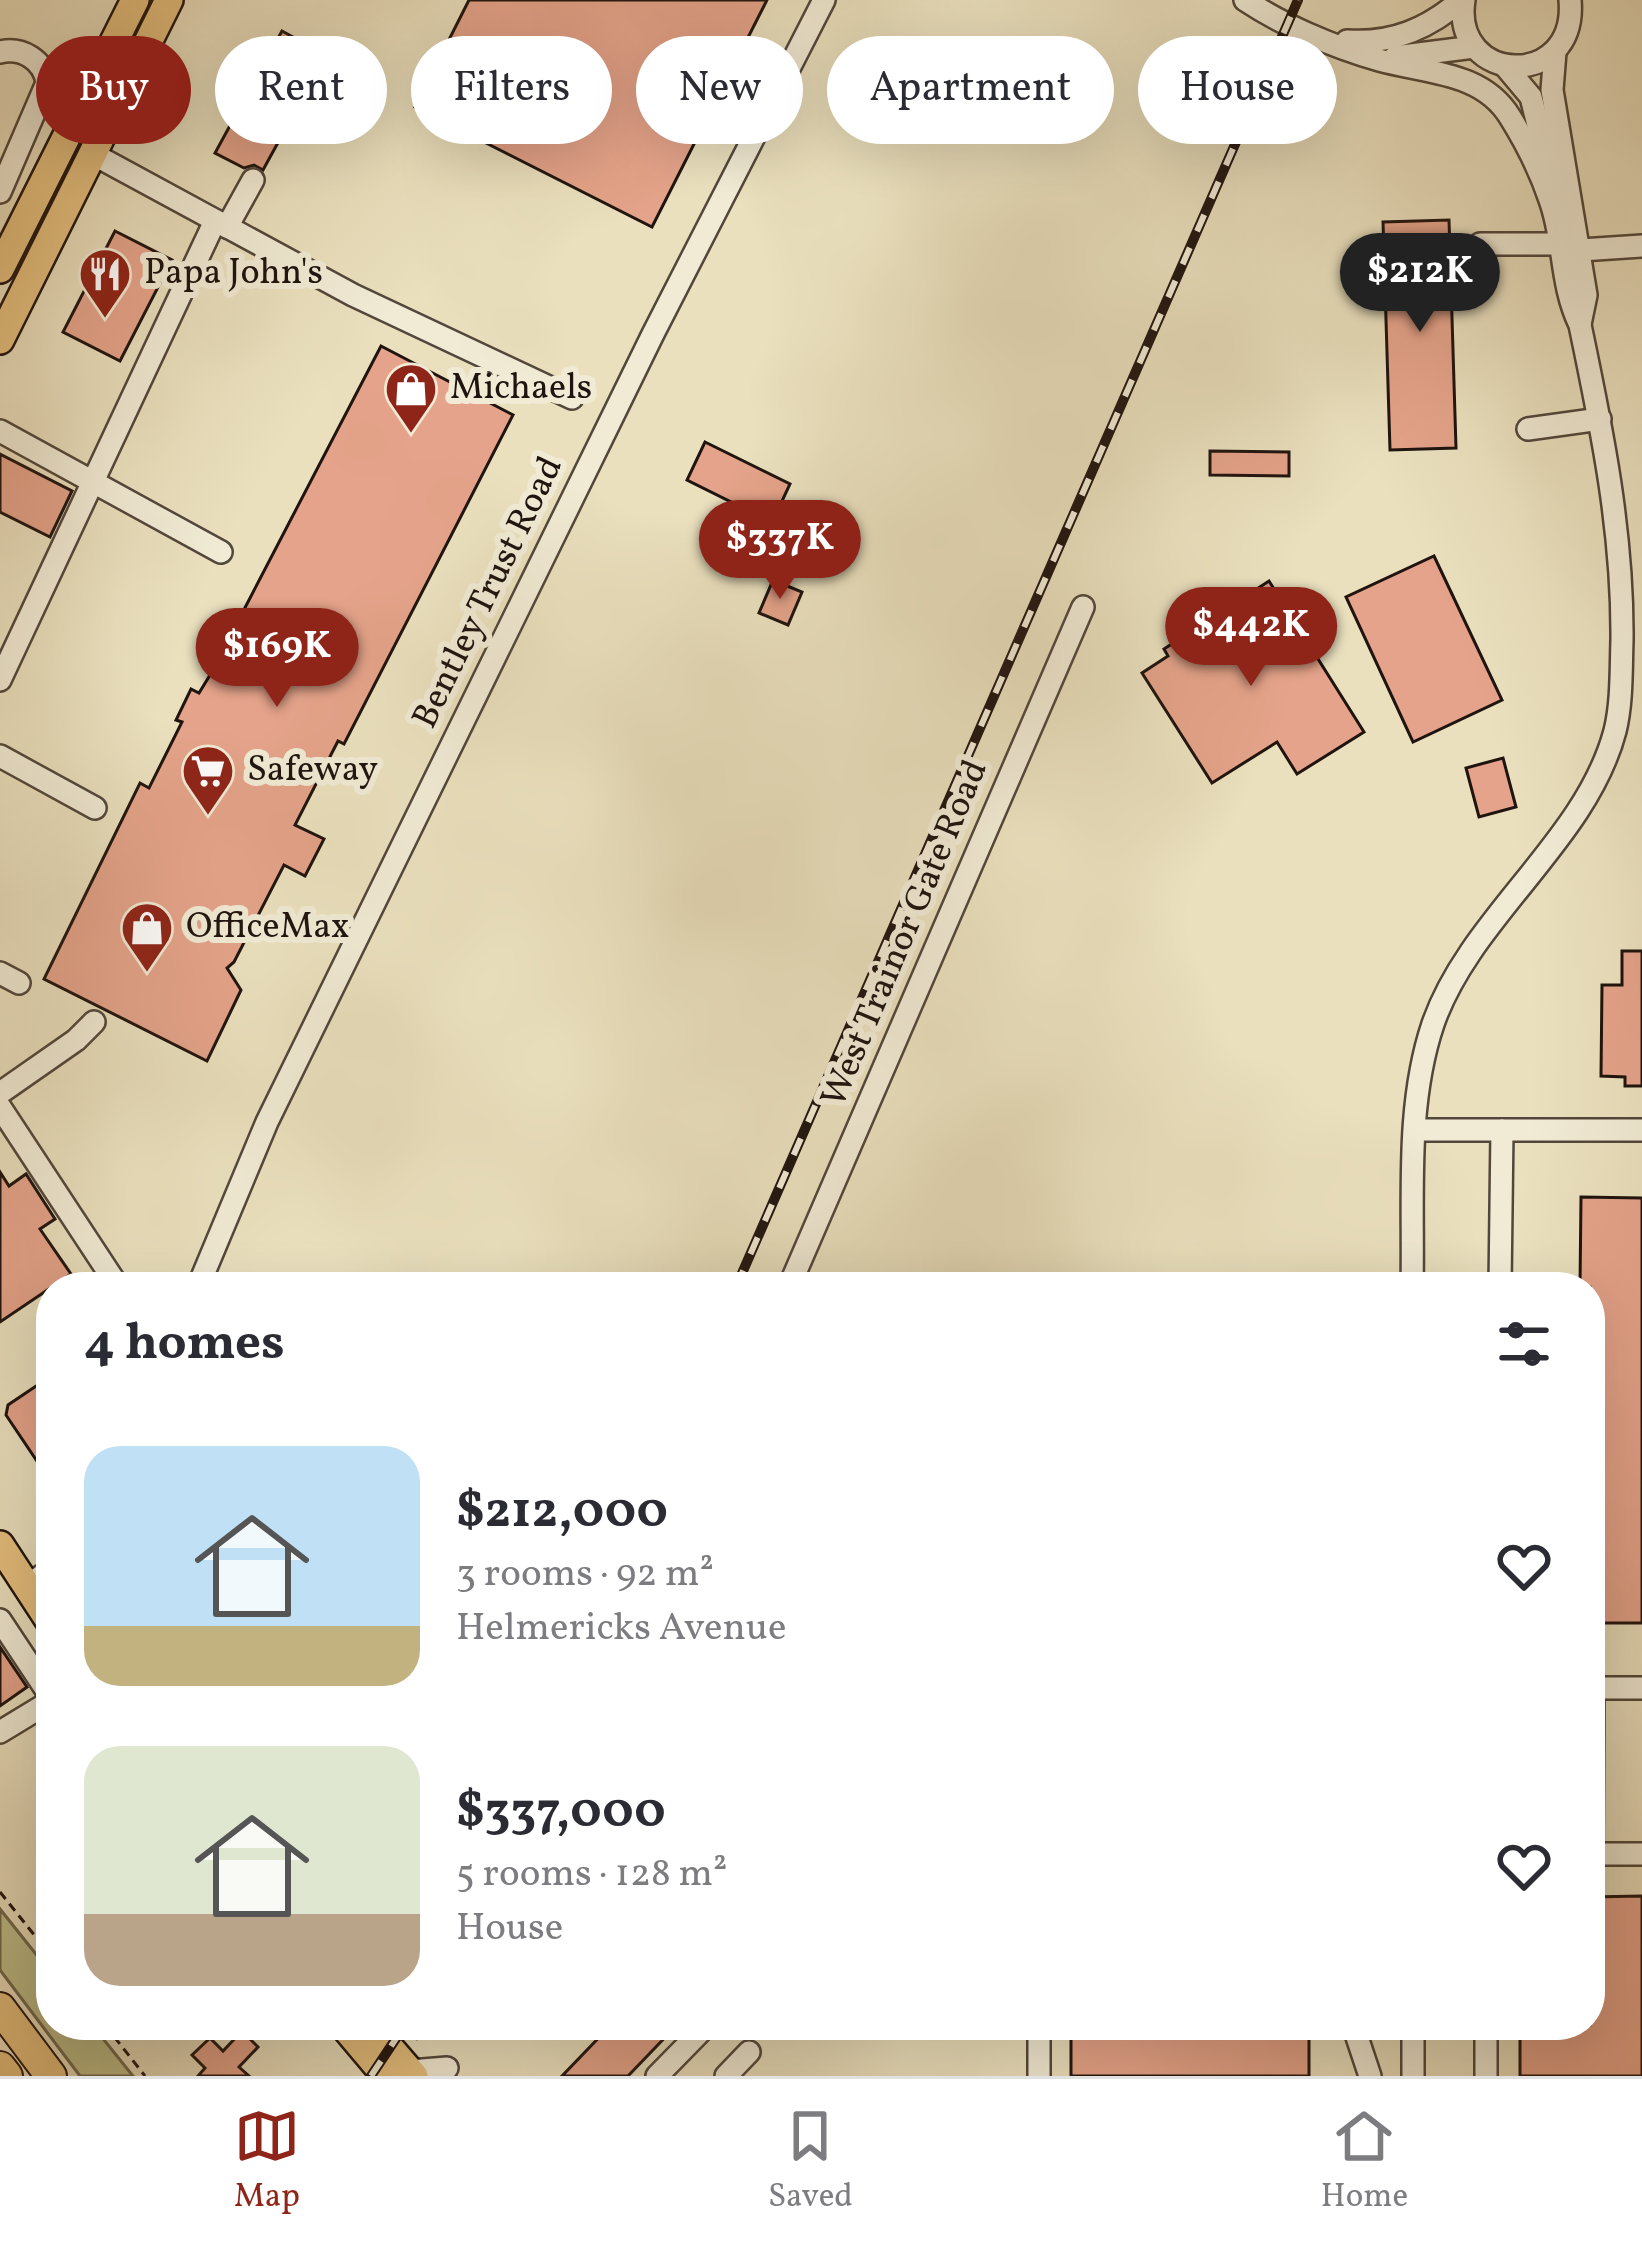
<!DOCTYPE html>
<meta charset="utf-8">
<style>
:root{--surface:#fff;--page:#f7f7f7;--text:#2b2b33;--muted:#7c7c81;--line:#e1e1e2;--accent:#8f2418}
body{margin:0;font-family:Vollkorn,serif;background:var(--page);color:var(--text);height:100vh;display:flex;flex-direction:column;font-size:45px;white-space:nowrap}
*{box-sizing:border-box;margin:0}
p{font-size:39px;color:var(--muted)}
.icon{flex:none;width:66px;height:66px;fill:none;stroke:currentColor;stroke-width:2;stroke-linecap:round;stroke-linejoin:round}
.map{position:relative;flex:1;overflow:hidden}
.panel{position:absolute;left:36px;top:1272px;width:1569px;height:768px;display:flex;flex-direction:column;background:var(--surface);border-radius:48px;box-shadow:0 12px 48px #0002}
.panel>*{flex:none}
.hud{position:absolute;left:36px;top:36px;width:1572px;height:108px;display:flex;gap:24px}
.price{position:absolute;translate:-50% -102px;padding:0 27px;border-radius:42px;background:var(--accent);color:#fff;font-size:39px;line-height:78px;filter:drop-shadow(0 3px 6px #0008)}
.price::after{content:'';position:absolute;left:50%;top:72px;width:36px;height:27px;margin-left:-18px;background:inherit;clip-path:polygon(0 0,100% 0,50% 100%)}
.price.on{background:#222;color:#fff}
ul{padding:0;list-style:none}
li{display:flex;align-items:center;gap:36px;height:300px;padding:0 48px}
li span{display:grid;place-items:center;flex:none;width:336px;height:240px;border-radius:36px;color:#555}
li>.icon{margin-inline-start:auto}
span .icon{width:144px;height:144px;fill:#fffc;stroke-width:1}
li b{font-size:51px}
h2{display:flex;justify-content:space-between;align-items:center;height:144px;padding:0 48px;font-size:51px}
.chip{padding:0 42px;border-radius:54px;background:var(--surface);box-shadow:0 12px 48px #0002;font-size:42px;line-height:108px}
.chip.on{background:var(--accent);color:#fff}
.dock{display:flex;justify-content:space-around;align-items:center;height:168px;border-top:3px solid var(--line);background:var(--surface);font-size:33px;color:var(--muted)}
.dock a{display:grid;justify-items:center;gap:6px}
.dock .on{color:var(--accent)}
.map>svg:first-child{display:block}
.green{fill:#bfc08c;stroke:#6f6a4e;stroke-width:3}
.building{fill:#e4a38a;stroke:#1f140f;stroke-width:3}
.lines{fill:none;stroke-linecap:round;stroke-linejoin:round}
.minor-casing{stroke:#52473b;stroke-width:26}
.major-casing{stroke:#1f140f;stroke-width:32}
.highway-casing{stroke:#1f140f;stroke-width:34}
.path{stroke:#1f140f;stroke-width:3;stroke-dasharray:9 6;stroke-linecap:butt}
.minor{stroke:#f1ebd5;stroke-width:21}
.major{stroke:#e5c07f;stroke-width:27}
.highway{stroke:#e5c07f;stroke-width:30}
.rail-casing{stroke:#1f140f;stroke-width:10}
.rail{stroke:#f1ebd5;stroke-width:6;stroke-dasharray:18;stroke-linecap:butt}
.labels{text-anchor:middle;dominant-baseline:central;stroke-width:12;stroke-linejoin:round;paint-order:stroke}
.poi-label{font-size:36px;fill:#1f140f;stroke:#f1ebd5;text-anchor:start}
.street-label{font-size:36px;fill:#1f140f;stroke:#f1ebd5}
</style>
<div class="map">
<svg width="1642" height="2076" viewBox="0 0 1642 2076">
<rect width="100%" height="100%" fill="#eae0be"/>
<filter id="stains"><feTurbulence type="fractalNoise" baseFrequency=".00167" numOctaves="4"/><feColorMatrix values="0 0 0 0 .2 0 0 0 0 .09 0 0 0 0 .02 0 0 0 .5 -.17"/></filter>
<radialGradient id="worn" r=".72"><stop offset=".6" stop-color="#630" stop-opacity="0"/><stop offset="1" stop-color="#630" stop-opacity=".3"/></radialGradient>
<!-- green -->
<path class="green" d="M0 1909 51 1973V2025H92L133 2076H80L0 1970Z"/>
<!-- building -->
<g class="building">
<path d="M469 0H767L652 227 415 107Z"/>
<path d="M282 31 326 55 263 170 254 165 244 168 215 153 257 76 248 71 258 53 267 58Z"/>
<path d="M1449 220 1456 448 1390 450 1383 222Z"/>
<path d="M115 231 172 260 120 361 63 332Z"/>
<path d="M381 346 513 415 344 744 338 741 295 825 324 839 305 876 284 865 234 962 227 968 241 990 207 1061 44 979 140 783 149 788 182 722 176 720 191 689 199 693 210 675Z"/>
<path d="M705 442 790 484 768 531 729 512 733 503 687 480Z"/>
<path d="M1210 451 1289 452V476L1210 475Z"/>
<path d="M0 454 72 491 50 537 0 512Z"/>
<path d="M1434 556 1502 700 1413 742 1346 597Z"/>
<path d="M773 580 802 592 788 625 759 613Z"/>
<path d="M1269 581 1364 732 1297 774 1277 742 1212 783 1142 673 1168 656 1164 649Z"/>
<path d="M1503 758 1516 807 1479 817 1466 768Z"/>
<path d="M1622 951H1642V1086H1625V1077L1601 1076 1602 985H1622Z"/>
<path d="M0 1172 9 1186 26 1174 55 1219 40 1229 71 1274 0 1322Z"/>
<path d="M1581 1197 1642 1198V1623H1590V1287H1580Z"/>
<path d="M51 1376V1482L6 1415 8 1405Z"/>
<path d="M0 1647 27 1687 0 1706Z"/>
<path d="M1642 1896V2076H1520V2025H1590V1897Z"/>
<path d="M611 2025H677L628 2076H562Z"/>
<rect x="1071" y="2025" width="238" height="51"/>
<path d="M242 2031 258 2047 239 2067 249 2076H198L205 2068 192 2055 210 2038 223 2051Z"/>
</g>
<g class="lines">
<!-- minor casing -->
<g class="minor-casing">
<g id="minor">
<path d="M1245 0C1284 26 1334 47 1379 60 1425 73 1482 71 1510 117 1525 141 1541 173 1550 200 1565 241 1560 284 1580 325 1602 430 1623 532 1622 640 1621 670 1622 703 1615 731 1586 841 1470 917 1433 1024 1405 1107 1414 1201 1412 1287"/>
<path d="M1464 0C1451 85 1578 91 1570 0"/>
<path d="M1347 41C1392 44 1428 29 1461 0"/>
<path d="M0 52C22 47 44 60 47 83L0 192"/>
<path d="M1555 52 1552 90 1586 295 1580 324"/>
<path d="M1395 57 1474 47"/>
<path d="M1505 66 1531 97 1548 165 1550 191"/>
<path d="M91 153 353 295 572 398"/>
<path d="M227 227 253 180"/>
<path d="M1480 244H1558"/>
<path d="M1581 250 1642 246"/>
<path d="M1528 429 1600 419"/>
<path d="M0 431 221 552"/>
<path d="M0 680 215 221"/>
<path d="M0 756 95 808"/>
<path d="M0 973 19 983"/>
<path d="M0 1093 76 1040 94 1022"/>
<path d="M0 1107 117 1285"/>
<path d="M1415 1130H1642"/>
<path d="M198 1287 267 1122 653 334 824 0"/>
<path d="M789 1287 1083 607"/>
<path d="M1500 1287 1502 1130"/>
<path d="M26 1587 51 1569"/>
<path d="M0 1620 51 1697"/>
<path d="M1590 1688H1642"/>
<path d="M1593 1688 1592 1854H1642"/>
<path d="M0 1732 51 1701"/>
<path d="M1353 2025 1370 2076"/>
<path d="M1413 2025V2076"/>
<path d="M410 2071 447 2068"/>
<path d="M657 2076 707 2025"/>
<path d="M726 2076 749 2052"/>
<path d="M1039 2076V2025"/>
<path d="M1486 2076V2025"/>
</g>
</g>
<!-- major casing -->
<g class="major-casing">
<g id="major">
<path d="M0 269 135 0"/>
<path d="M0 340 169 0"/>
<path d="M0 1545 51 1623"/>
<path d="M343 2025 386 2076"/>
<path d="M370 2025 414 2076"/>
</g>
</g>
<!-- highway casing -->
<g class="highway-casing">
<g id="highway">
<path d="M0 2008 51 2076"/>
<path d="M0 2067 7 2076"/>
</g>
</g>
<!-- path -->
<g class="path">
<path d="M0 1892 51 1956"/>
<path d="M105 2025 145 2076"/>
<path d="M416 2039 441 2033 452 2025"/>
</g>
<!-- minor -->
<use href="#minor" class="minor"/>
<!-- major -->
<use href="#major" class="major"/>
<!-- highway -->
<use href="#highway" class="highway"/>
<!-- rail casing -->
<g class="rail-casing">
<g id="rail">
<path d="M736 1287 1298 0"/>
<path d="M371 2076 405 2025"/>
</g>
</g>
<!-- rail -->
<use href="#rail" class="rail"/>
</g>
<!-- icons -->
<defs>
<g id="restaurant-pin" transform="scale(2.7)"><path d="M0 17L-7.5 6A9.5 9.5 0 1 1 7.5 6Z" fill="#8f2418" stroke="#f1ebd5"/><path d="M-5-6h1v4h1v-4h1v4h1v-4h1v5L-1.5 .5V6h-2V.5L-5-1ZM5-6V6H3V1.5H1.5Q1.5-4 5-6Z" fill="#fff"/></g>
<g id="shop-pin" transform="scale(2.7)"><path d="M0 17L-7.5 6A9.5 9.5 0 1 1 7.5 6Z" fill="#8f2418" stroke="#f1ebd5"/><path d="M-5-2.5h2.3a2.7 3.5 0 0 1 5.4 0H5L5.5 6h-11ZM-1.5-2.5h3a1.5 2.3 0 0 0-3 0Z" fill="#fff"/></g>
<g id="supermarket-pin" transform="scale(2.7)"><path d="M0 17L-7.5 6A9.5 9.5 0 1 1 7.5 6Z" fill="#8f2418" stroke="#f1ebd5"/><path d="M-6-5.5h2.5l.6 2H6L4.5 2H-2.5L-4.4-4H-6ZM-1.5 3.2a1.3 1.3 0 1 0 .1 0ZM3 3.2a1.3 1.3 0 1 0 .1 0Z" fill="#fff"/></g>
</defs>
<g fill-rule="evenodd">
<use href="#restaurant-pin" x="105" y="274"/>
<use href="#shop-pin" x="411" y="389"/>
<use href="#supermarket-pin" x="208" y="771"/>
<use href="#shop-pin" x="147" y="928"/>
</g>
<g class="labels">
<!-- poi labels -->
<g class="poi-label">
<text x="144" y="274">Papa John's</text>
<text x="450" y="389">Michaels</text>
<text x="247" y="771">Safeway</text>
<text x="186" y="928">OfficeMax</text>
</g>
<!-- street labels -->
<g class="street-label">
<text transform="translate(489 593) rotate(-64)">Bentley Trust Road</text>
<text transform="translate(906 934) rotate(-67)">West Trainor Gate Road</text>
</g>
</g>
<rect width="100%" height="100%" filter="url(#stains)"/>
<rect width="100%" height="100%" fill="url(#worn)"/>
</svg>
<b class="price on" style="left:1420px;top:335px">$212K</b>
<b class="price" style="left:780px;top:602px">$337K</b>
<b class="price" style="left:1251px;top:689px">$442K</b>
<b class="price" style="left:277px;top:710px">$169K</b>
<div class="hud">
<a class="chip on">Buy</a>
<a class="chip">Rent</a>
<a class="chip">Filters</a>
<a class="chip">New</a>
<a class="chip">Apartment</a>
<a class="chip">House</a>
</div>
<section class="panel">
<h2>4 homes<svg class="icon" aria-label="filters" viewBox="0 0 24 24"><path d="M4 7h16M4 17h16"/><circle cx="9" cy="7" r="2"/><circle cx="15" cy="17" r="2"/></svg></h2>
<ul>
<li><span style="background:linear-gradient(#bfe0f5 75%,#c2b280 0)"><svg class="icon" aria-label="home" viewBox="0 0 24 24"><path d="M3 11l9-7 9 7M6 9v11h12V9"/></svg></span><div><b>$212,000</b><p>3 rooms · 92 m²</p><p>Helmericks Avenue</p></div><svg class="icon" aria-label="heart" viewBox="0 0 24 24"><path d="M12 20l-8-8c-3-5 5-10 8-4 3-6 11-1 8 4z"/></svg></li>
<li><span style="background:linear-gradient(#dfe7d0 70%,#b9a48a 0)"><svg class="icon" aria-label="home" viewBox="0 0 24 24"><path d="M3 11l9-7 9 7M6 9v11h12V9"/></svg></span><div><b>$337,000</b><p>5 rooms · 128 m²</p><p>House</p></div><svg class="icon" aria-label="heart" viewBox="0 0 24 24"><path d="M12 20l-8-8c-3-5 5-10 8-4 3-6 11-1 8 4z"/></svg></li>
</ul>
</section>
</div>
<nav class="dock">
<a class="on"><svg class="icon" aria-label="map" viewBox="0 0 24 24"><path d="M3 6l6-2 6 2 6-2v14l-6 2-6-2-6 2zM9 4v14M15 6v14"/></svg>Map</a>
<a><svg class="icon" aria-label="saved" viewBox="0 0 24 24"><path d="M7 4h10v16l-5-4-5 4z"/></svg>Saved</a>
<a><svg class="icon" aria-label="home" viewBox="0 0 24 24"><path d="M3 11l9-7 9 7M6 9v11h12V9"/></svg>Home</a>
</nav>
